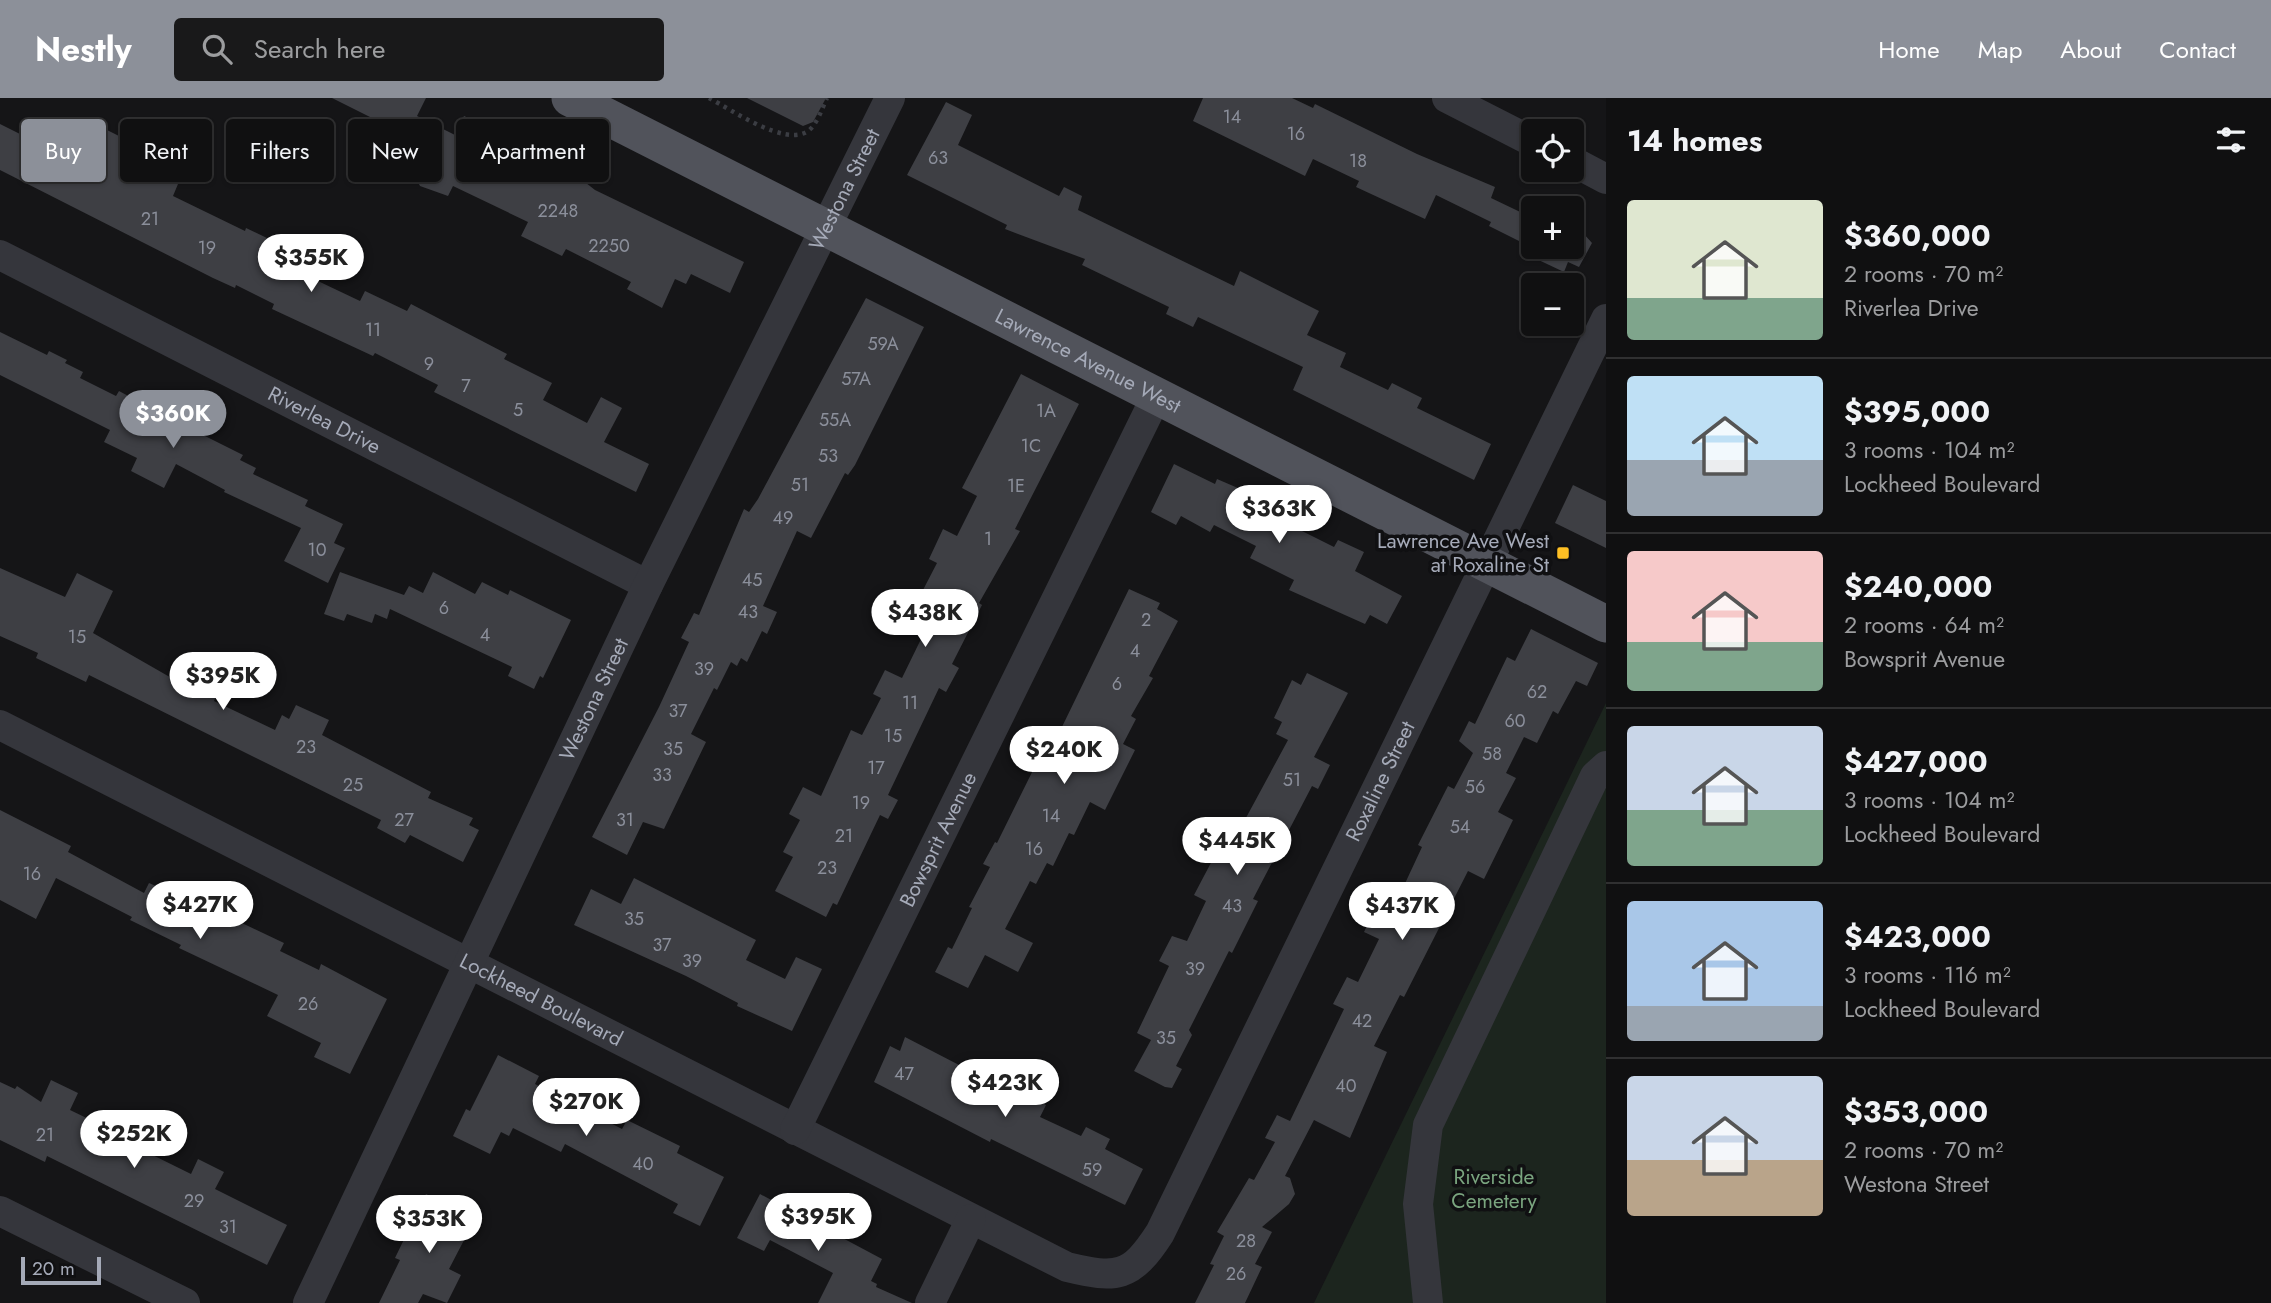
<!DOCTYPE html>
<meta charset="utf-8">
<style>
:root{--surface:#101011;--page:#19191a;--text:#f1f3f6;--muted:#9c9d9f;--line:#303031;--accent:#8c9099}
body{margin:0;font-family:Jost,sans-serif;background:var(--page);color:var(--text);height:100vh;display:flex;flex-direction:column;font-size:26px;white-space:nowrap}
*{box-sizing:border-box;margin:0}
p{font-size:23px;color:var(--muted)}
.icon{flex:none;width:38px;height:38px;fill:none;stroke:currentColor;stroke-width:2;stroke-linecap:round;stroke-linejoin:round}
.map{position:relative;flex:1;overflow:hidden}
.side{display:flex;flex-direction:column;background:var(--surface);width:665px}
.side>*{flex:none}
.banner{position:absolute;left:21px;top:21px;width:665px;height:63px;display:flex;gap:14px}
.fabs{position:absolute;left:1521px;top:21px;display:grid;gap:14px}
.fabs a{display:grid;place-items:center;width:63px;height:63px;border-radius:7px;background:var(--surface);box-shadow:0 2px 5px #0004,0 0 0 2px var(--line);font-size:35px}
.scale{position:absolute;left:21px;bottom:18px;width:80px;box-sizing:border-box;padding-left:7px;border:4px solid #a5aab8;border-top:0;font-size:19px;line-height:24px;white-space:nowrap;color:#a5aab8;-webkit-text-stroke:5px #101012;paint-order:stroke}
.price{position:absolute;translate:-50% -60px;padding:0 16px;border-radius:24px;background:#fff;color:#222;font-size:23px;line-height:46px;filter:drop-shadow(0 2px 4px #0008)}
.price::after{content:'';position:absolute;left:50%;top:42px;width:21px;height:16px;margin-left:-10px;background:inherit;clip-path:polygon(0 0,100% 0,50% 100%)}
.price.current{background:var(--accent);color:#fff}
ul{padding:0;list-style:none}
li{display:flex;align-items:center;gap:21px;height:175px;padding:0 21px}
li+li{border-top:2px solid var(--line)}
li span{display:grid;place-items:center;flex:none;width:196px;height:140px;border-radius:7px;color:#555}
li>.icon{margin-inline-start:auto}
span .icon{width:84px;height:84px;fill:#fffc;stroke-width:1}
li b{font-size:30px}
h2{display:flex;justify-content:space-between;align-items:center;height:84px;padding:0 21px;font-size:30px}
.chip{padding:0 24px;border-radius:7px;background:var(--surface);box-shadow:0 2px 5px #0004,0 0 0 2px var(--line);font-size:24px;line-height:63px}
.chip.current{background:var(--accent);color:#fff}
header{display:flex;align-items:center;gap:42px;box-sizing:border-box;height:98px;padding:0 35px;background:var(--accent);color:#fff}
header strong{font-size:33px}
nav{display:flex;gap:38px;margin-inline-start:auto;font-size:24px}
.search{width:490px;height:63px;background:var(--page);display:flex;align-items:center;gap:18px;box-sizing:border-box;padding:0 24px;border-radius:7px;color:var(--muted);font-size:26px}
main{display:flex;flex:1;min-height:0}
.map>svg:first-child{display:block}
.green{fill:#1c251e}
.building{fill:#3e3f44}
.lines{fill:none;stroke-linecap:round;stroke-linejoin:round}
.path{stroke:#3b3d43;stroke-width:4.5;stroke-dasharray:3.5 5;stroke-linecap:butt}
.minor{stroke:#35363c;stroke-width:30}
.major{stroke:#51535b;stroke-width:37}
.poi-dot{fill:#ffc024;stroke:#101012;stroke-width:2.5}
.labels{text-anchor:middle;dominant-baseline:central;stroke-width:7;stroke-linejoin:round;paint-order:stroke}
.number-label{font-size:18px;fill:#8b8f9b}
.street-label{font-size:21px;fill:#a5aab8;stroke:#101012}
.poi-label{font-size:21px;fill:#a5aab8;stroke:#101012;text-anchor:end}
.park-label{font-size:21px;fill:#7aa57f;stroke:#101012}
</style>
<header>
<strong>Nestly</strong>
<div class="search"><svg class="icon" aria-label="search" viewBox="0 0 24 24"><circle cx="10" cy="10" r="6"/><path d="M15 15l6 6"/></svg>Search here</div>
<nav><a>Home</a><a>Map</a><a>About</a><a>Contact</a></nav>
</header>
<main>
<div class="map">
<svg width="1606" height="1205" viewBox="0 0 1606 1205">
<rect width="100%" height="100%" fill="#151517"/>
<!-- green -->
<path class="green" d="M1606 605V1205H1314Z"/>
<!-- building -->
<g class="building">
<path d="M332 0H426L417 18 455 37 464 18 585 74 581 81 595 92 744 164 730 195 691 176 686 186 675 181 662 210 627 191 631 184 566 151 562 158 521 138 528 124 453 88 448 98 420 88 417 82 408 78 424 46Z"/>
<path d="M747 0H826L813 24 803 28Z"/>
<path d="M1203 0H1292L1313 10 1315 6 1417 56 1495 89 1491 100 1533 120V149H1572V127L1575 126 1592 145 1579 169 1568 164 1564 174 1528 157 1531 149 1489 128 1491 124 1436 97 1425 121 1356 89 1359 83 1313 61 1305 78 1193 23Z"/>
<path d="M946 4 972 17 958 47 1059 98 1064 89 1082 98 1078 112 1234 188 1240 173 1319 213 1307 237 1346 255 1340 269 1388 292 1392 285 1422 300 1417 310 1491 346 1474 382 1293 292 1303 269 1198 219 1193 229 1166 216 1169 209 1082 167 1085 161 1005 131 1007 127 907 77Z"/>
<path d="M93 25 133 45 126 59 178 86 173 98 245 133 246 130 267 140 262 150 282 161 280 165 360 203 365 193 407 213 411 206 507 256 504 261 552 285 543 302 587 325 601 299 622 310 604 344 649 366 636 394 434 294 438 287 375 255 373 258 272 211 274 206 236 187 235 190 213 180 0 72V26L50 51 60 30 85 42Z"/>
<path d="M866 200 924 229 855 367 848 377 845 375 811 440 797 433 763 508 777 514 767 536 762 533 747 564 741 560 737 568 731 564 717 592 714 590 691 636 706 644 664 731 643 724 627 757 592 739 659 609 689 544 681 540 694 515 699 517 744 411 749 414 758 401Z"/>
<path d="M0 234 47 257 49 253 67 262 65 265 83 274 80 280 116 298 119 293 160 315 162 311 191 326 189 330 243 357 240 362 256 370 253 376 308 402 305 408 343 426 334 445 345 450 328 485 284 463 301 430 224 394 225 392 176 366 164 390 131 373 137 360 104 344 110 332 0 277Z"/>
<path d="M1021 276 1079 306 1015 431 1020 433 979 505 982 507 952 566 959 570 946 594 939 590 888 697 898 702 888 721 880 717 837 807 833 805 826 819 775 793 793 759 783 754 800 722 789 716 803 689 821 698 851 632 862 637 881 600 873 596 885 572 902 580 922 539 912 534 918 521 910 517 937 465 929 461 943 431 957 438 977 398 962 390Z"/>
<path d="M1174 366 1215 386 1217 381 1268 403 1267 406 1292 419 1288 426 1334 449 1338 442 1364 454 1355 473 1402 498 1387 526 1370 517 1365 526 1289 492 1294 482 1250 460 1256 448 1214 427 1210 434 1181 418 1176 427 1151 414Z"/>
<path d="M1573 387 1606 403V450L1555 425Z"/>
<path d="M0 470 65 499 77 475 113 493 93 535 175 582 185 560 226 578 214 603 275 632 282 617 289 621 296 607 329 622 322 637 431 694 428 700 473 720 469 727 479 732 463 764 410 737 405 745 377 730 381 722 89 577 86 584 36 560 38 555 0 538Z"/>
<path d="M340 474 404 497 409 488 423 495 433 474 475 496 482 484 508 497 510 492 571 522 543 580 540 578 534 591 508 578 512 569 390 511 387 521 375 516 372 525 347 516 344 523 324 516Z"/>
<path d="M1129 491 1160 505 1157 511 1178 523 1149 578 1153 580 1131 618 1136 621 1123 646 1135 652 1105 712 1090 704 1074 737 1069 735 1053 768 1047 765 1036 786 1030 783 1027 789 1005 831 1033 845 1018 874 985 857 968 890 935 874 948 849 952 851 972 810 969 809 990 769 983 766 995 744 997 745 1044 650 1048 652 1060 633Z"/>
<path d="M1531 531 1598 565 1587 588 1576 583 1558 616 1553 613 1537 645 1524 639 1506 675 1516 680 1498 714 1513 722 1484 781 1468 773 1404 899 1400 897 1374 948 1387 954 1350 1040 1314 1022 1285 1078 1290 1080 1295 1096 1289 1106 1262 1129 1272 1134 1255 1166 1262 1169 1245 1205H1195L1214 1167 1210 1166 1224 1138 1217 1134 1249 1080 1254 1082 1275 1044 1265 1040 1277 1017 1290 1023 1344 911 1333 906 1347 879 1358 884 1379 841 1364 834 1386 787 1401 794 1422 749 1418 747 1448 688 1454 691 1473 655 1459 643 1469 623 1475 626 1507 559 1515 563Z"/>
<path d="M1307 575 1348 595 1314 659 1330 667 1318 691 1312 688 1253 801 1258 803 1232 855 1229 853 1189 932 1192 937 1176 968 1182 971 1172 990 1165 989 1134 973 1151 942 1137 935 1169 868 1159 863 1172 838 1187 843 1206 803 1194 797 1214 759 1202 753 1213 731 1234 742 1288 642 1276 636 1282 624 1274 620 1292 582 1301 587Z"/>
<path d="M0 712 71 748 68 754 144 795 149 785 158 789 160 786 284 845 280 853 319 872 321 866 387 901 350 976 314 959 321 945 267 918 278 897 179 850 181 847 130 822 132 819 56 780 36 821 0 802Z"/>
<path d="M634 780 756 842 746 862 785 881 796 859 822 871 792 933 737 908 738 905 686 878 574 827 591 791 621 806Z"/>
<path d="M905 939 1019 998 1021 994 1046 1007 1040 1019 1081 1038 1086 1029 1110 1041 1105 1051 1143 1071 1125 1107 991 1041 990 1044 874 984 890 948 900 953Z"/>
<path d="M498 957 539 978 535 986 622 1031 627 1022 680 1048 677 1055 724 1079 700 1128 673 1115 678 1106 565 1046 561 1054 513 1030 509 1038 501 1034 490 1056 453 1038 466 1011 470 1013Z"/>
<path d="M51 982 78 995 70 1012 99 1026 98 1028 106 1034 191 1076 198 1061 224 1074 215 1091 287 1127 267 1167 47 1058 45 1064 0 1042V984L15 991 17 988 41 1004Z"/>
<path d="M426 1096 475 1121 449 1171 461 1177 447 1205 423 1196 418 1205H379L400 1162 395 1160Z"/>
<path d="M760 1096 882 1161 871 1183 877 1186 876 1189 912 1205H818L833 1175 770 1142 764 1153 737 1140Z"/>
</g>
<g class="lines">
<!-- path -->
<path class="path" d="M709 0C732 12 785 49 808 33 817 27 822 10 827 0"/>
<!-- minor -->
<g class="minor">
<path d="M1447 0 1533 44"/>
<path d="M1572 63 1606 81"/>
<path id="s1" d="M0 157 648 487"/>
<path id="s2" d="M0 627 1067 1169C1117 1181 1131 1180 1160 1135L1606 221"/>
<path id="s3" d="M795 1032 1156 299"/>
<path d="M0 1113 185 1205"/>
<path id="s4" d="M308 1205 648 487 890 0"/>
<path d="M930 1205 971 1121"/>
<path d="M1428 1205 1418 1106 1428 1027 1595 678 1606 668"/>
</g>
<!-- major -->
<path class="major" id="s5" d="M570 0 1606 526"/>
</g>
<!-- markers -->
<rect class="poi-dot" x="1556" y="448" width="14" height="14" rx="3.5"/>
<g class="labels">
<!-- number labels -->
<g class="number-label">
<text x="1232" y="19">14</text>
<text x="1296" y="36">16</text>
<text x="938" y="60">63</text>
<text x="1358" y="63">18</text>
<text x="558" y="113">2248</text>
<text x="150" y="121">21</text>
<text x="609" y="148">2250</text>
<text x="207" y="150">19</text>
<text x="373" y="232">11</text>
<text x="883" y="246">59A</text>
<text x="429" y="266">9</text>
<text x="856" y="281">57A</text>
<text x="466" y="288">7</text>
<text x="518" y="312">5</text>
<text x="1046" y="313">1A</text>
<text x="835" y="322">55A</text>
<text x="1031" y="348">1C</text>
<text x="828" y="358">53</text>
<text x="800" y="387">51</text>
<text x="1016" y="388">1E</text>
<text x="783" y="420">49</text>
<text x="988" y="441">1</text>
<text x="317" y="452">10</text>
<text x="752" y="482">45</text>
<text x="444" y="510">6</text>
<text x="748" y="514">43</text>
<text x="1146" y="522">2</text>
<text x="485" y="537">4</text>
<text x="77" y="539">15</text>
<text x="1135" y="553">4</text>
<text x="704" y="571">39</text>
<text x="1117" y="586">6</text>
<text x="1537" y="594">62</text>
<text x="910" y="605">11</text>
<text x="678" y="613">37</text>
<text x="1515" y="623">60</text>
<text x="893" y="638">15</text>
<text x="306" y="649">23</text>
<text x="673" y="651">35</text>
<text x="1492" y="656">58</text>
<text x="876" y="670">17</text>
<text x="662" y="677">33</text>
<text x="1292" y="682">51</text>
<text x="353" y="687">25</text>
<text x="1475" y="689">56</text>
<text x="861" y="705">19</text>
<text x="1051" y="718">14</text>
<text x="404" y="722">27</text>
<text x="625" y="722">31</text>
<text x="1460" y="729">54</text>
<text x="844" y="738">21</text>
<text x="1034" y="751">16</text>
<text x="827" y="770">23</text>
<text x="32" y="776">16</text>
<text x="1232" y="808">43</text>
<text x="634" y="821">35</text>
<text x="662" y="847">37</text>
<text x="692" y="863">39</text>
<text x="1195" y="871">39</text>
<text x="308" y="906">26</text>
<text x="1362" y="923">42</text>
<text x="1166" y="940">35</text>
<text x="904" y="976">47</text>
<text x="1346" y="988">40</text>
<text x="45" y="1037">21</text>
<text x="643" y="1066">40</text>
<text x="1092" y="1072">59</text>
<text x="194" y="1103">29</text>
<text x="228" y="1129">31</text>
<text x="1246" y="1143">28</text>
<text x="1236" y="1176">26</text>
</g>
<!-- street labels -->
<g class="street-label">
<text stroke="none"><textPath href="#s4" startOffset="1236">Westona Street</textPath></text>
<text stroke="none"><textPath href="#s5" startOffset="581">Lawrence Avenue West</textPath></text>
<text stroke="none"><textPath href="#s1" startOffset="364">Riverlea Drive</textPath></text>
<text stroke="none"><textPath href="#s4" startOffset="668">Westona Street</textPath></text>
<text stroke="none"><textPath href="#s2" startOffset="1810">Roxaline Street</textPath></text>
<text stroke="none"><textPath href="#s3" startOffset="324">Bowsprit Avenue</textPath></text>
<text stroke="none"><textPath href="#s2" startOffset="607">Lockheed Boulevard</textPath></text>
</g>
<!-- poi labels -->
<g class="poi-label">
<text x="1549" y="443">Lawrence Ave West<tspan x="1549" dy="24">at Roxaline St</tspan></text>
</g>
<!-- park labels -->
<g class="park-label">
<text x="1494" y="1079">Riverside<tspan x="1494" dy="24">Cemetery</tspan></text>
</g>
</g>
</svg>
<div class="fabs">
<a><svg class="icon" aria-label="locate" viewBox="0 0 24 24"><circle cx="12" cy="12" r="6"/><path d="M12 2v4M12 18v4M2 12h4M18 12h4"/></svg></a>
<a>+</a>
<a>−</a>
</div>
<div class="scale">20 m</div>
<b class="price" style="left:311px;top:196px">$355K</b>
<b class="price current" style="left:173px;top:352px">$360K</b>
<b class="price" style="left:1279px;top:447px">$363K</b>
<b class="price" style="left:925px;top:551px">$438K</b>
<b class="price" style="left:223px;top:614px">$395K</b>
<b class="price" style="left:1064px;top:688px">$240K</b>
<b class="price" style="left:1237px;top:779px">$445K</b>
<b class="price" style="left:200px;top:843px">$427K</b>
<b class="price" style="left:1402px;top:844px">$437K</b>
<b class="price" style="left:1005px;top:1021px">$423K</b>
<b class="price" style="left:586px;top:1040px">$270K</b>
<b class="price" style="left:134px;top:1072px">$252K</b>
<b class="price" style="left:818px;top:1155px">$395K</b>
<b class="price" style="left:429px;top:1157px">$353K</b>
<div class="banner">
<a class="chip current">Buy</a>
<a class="chip">Rent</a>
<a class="chip">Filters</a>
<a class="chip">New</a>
<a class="chip">Apartment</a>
</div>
</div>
<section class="side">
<h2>14 homes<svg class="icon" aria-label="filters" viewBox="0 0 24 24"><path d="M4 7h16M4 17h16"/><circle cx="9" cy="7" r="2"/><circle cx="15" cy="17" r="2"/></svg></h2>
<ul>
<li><span style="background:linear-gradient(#dfe7d0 70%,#7fa58c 0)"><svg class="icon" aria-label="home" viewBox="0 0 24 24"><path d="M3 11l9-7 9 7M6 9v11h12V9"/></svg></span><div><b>$360,000</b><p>2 rooms · 70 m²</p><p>Riverlea Drive</p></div></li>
<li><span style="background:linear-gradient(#bfe0f5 60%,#9aa5b1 0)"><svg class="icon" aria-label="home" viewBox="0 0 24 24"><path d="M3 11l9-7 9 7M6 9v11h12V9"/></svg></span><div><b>$395,000</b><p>3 rooms · 104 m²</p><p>Lockheed Boulevard</p></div></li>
<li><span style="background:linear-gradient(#f6c9c9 65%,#7fa58c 0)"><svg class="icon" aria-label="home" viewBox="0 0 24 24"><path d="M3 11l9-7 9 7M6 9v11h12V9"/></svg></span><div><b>$240,000</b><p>2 rooms · 64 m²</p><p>Bowsprit Avenue</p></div></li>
<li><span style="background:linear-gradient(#c9d6e8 60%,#7fa58c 0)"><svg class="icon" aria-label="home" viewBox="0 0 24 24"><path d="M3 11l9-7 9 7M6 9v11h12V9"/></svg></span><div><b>$427,000</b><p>3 rooms · 104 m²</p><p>Lockheed Boulevard</p></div></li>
<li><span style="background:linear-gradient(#a9c7e8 75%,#9aa5b1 0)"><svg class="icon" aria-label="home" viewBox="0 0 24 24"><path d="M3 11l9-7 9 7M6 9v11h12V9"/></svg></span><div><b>$423,000</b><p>3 rooms · 116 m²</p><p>Lockheed Boulevard</p></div></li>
<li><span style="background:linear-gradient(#c9d6e8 60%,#b9a48a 0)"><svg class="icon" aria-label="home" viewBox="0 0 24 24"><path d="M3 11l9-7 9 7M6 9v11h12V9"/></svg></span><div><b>$353,000</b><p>2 rooms · 70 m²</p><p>Westona Street</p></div></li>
</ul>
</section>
</main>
